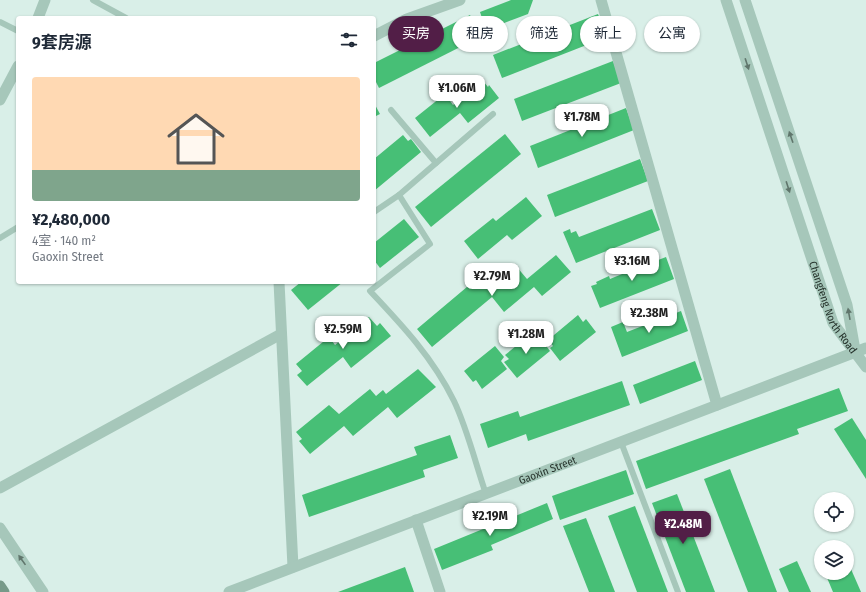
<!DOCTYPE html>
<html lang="zh">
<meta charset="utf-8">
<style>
:root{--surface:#fff;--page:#f2f2f3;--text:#1f2937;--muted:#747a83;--line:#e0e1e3;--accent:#521e47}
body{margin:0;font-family:"Fira Sans Condensed","Noto Sans SC",sans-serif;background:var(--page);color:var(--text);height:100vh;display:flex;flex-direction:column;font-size:15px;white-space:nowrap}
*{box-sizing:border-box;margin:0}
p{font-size:13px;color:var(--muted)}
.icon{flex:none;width:22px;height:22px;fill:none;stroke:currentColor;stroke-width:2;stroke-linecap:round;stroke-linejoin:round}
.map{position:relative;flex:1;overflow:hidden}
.side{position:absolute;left:16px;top:16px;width:360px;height:268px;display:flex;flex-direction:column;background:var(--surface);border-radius:4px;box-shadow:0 1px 3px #0004}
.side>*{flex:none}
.banner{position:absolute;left:388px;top:16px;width:380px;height:36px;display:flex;gap:8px}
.tools{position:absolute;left:814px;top:492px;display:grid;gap:8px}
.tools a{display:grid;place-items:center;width:40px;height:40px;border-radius:50%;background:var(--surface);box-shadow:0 1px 3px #0004;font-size:20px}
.price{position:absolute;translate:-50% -34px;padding:0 9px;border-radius:8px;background:#fff;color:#222;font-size:13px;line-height:26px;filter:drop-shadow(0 1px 2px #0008)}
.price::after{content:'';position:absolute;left:50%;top:24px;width:12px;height:9px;margin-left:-6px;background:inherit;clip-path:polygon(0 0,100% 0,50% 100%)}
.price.selected{background:var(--accent);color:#fff}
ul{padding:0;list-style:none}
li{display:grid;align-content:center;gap:8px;height:212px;padding:0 16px}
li+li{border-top:1px solid var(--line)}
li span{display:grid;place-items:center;height:124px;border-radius:4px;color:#555}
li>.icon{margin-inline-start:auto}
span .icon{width:72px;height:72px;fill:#fffc;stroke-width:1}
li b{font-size:17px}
h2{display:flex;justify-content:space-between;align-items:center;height:48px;padding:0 16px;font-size:17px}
.tag{padding:0 14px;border-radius:18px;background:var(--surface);box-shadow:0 1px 3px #0004;font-size:14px;line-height:36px}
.tag.selected{background:var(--accent);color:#fff}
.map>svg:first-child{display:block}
.building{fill:#47bf76}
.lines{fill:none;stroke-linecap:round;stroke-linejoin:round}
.service{stroke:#a6c7ba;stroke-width:6}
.minor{stroke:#a6c7ba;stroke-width:11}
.tertiary{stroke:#a6c7ba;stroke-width:11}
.secondary{stroke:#779a89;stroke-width:11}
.oneway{fill:#60766c}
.labels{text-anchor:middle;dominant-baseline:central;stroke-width:4;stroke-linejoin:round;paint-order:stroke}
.street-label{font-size:11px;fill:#26332c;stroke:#e5f8f2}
</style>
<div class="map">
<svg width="866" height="592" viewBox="0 0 866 592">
<rect width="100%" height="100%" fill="#d9efe8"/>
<!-- building -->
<g class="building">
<path d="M511 0H533L528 14 486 30 480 12Z"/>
<path d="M598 14 607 37 502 78 493 55Z"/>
<path d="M470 15 480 37 379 88 374 78V63Z"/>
<path d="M613 61 621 83 522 121 514 99Z"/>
<path d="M483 81 488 87 489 85 499 98 468 123 460 113 430 137 415 118 445 94 453 105Z"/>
<path d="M374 103 380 114 374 117Z"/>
<path d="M626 108 634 130 538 168 530 146Z"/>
<path d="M505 134 521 154 431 227 415 207Z"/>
<path d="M403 135 408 141 411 139 421 152 374 191V159Z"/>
<path d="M640 159 648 181 555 217 547 195Z"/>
<path d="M526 197 542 216 512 240 507 235 478 259 464 241 493 218 496 221Z"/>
<path d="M652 209 660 230 576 263 563 232 570 229 571 233 576 231 579 237Z"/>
<path d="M404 219 419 237 380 268 374 260V243Z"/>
<path d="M556 255 571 272 542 296 534 287 504 312 492 297 432 347 417 329 480 276 490 288 516 266 527 279Z"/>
<path d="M666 257 674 279 600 308 591 286 597 284 596 282 609 276 610 279 627 272 626 269 639 265 640 267Z"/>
<path d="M301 282H343L308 310 291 290Z"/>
<path d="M681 311 688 331 622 357 611 327 623 322 627 332Z"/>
<path d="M578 315 583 322 586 319 596 332 560 361 550 348 553 346 548 340Z"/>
<path d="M369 317 377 326 380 323 391 336 351 368 343 357 307 386 297 375 302 371 296 364 329 337 335 345Z"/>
<path d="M532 333 536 337 538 335 550 351 517 378 504 362 509 359 505 355Z"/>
<path d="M495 346 504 357 501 361 507 369 482 389 476 380 473 382 464 371Z"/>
<path d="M695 361 702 380 640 404 633 385Z"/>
<path d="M418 369 436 387 397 418 388 407 353 436 344 426 310 454 299 441 302 439 296 432 329 405 339 414 370 389 376 396 383 390 386 394Z"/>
<path d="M622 381 630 405 528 441 526 434 488 448 480 424 518 411 520 417Z"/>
<path d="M839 388 848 411 797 429 799 434 646 489 636 461Z"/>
<path d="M852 418 866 440V479L834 429Z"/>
<path d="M450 435 458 458 423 470 425 477 309 517 302 495 417 455 414 447Z"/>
<path d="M730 469 777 592H748L704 479Z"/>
<path d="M626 470 634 494 560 520 552 496Z"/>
<path d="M677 494 715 592H686L652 503Z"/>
<path d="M547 503 553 519 491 545 493 550 442 570 434 549Z"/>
<path d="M635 506 668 592H637L608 516Z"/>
<path d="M586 518 615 592H589L563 526Z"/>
<path d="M847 560 861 592H833L825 573H847Z"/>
<path d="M797 561 811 592H789L779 569Z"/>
<path d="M405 567 414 592H338Z"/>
</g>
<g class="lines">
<!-- service -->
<g class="service">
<path d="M93 0 126 18"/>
<path d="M0 22 18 31"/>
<path d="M391 110 436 163"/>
<path d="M399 195 430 244 370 291C402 325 433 358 454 401 467 428 476 465 486 494"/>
<path d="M374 212 399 195 493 114"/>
<path d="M0 238 18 227"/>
<path d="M621 442 678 592"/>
</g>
<!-- minor -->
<g class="minor">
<path d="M601 0 717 405"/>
<path d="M38 18 45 0"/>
<path d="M374 36 407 19 460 0"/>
<path d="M0 100 18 66"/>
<path d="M279 282 293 567"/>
<path d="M0 488 281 334"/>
<path d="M416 520 440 592"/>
<path d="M0 528 43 592"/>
</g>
<!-- tertiary -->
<g class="tertiary">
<path id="s1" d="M726 0 833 323 866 367"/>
<path d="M745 0 847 305 855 350"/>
<path id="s2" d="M229 592 866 348"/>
</g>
<!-- secondary -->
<path class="secondary" d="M0 586 4 592"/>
</g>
<!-- one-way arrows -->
<defs><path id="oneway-solid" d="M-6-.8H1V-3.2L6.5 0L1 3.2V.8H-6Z"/></defs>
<g class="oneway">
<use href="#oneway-solid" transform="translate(747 64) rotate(72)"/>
<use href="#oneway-solid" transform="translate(791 137) rotate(-109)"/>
<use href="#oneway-solid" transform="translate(788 187) rotate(72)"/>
<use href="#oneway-solid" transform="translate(849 314) rotate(-100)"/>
<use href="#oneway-solid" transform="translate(22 560) rotate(-125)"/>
</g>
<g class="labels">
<!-- street labels -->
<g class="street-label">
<text stroke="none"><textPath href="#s1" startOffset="326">Changfeng North Road</textPath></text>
<text stroke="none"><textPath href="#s2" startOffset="341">Gaoxin Street</textPath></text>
</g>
</g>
</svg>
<div class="tools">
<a><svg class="icon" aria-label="locate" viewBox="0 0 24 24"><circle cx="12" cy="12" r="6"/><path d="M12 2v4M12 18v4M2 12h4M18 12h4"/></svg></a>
<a><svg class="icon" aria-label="layers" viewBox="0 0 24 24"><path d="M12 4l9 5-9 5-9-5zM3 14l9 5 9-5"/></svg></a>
</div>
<b class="price" style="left:457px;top:109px">¥1.06M</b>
<b class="price" style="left:582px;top:138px">¥1.78M</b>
<b class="price" style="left:632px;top:282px">¥3.16M</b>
<b class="price" style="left:492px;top:297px">¥2.79M</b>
<b class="price" style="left:649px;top:334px">¥2.38M</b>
<b class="price" style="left:343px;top:350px">¥2.59M</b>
<b class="price" style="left:526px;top:355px">¥1.28M</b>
<b class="price" style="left:490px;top:537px">¥2.19M</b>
<b class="price selected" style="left:683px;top:545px">¥2.48M</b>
<div class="banner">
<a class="tag selected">买房</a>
<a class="tag">租房</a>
<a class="tag">筛选</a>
<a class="tag">新上</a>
<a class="tag">公寓</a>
</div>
<section class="side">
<h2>9套房源<svg class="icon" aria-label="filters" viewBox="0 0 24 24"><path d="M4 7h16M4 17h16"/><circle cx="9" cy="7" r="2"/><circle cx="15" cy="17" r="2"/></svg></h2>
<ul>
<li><span style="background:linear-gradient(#ffd9b3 75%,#7fa58c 0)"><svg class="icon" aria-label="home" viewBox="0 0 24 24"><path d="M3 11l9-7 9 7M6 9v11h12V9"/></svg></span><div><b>¥2,480,000</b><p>4室 · 140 m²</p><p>Gaoxin Street</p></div></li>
</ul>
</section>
</div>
